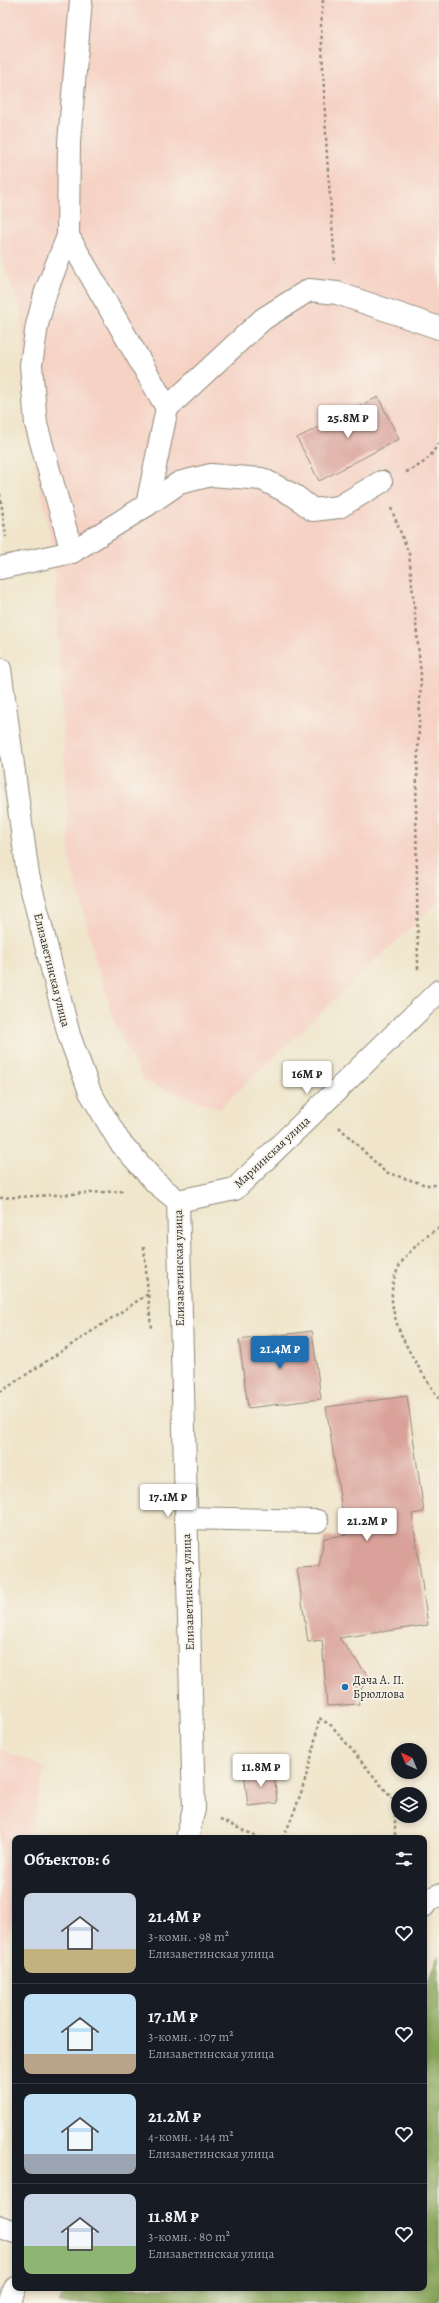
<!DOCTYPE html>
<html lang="ru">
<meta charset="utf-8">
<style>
:root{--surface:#171b24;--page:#242831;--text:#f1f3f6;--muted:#9ea1a6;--line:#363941;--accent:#1f6fb2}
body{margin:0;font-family:Alegreya,serif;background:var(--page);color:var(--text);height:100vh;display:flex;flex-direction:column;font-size:15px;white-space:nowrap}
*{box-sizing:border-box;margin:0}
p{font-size:13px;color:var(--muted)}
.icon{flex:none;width:22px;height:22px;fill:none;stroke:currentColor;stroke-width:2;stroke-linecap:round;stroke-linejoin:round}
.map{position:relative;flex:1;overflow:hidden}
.panel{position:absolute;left:12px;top:1835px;width:415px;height:456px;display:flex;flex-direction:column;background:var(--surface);border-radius:8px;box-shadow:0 2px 6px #0003}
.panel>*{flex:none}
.needle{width:26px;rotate:316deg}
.buttons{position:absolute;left:391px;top:1743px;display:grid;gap:8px}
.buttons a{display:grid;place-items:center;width:36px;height:36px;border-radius:50%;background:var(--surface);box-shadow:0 2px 6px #0003;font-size:20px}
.price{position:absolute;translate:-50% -34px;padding:0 9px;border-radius:4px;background:#fff;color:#222;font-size:13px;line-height:26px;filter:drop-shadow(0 1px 2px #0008)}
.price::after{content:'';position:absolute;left:50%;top:24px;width:12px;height:9px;margin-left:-6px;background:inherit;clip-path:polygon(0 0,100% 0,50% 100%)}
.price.current{background:var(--accent);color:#fff}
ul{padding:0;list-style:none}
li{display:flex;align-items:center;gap:12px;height:100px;padding:0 12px}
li+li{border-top:1px solid var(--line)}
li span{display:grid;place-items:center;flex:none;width:112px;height:80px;border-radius:8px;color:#555}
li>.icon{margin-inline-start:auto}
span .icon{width:48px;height:48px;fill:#fffc;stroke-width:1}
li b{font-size:17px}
h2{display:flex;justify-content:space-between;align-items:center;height:48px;padding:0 12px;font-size:17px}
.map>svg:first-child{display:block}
.built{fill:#f6d2c5}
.forest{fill:#86a458;stroke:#586842}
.building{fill:#d9a199}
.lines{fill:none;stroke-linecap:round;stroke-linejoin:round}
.minor-casing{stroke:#8e887a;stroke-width:24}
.path{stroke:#8e887a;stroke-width:2.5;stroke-dasharray:3 3;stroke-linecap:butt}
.minor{stroke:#fff;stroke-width:22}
.poi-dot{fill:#1f6fb2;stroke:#f7f3e8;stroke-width:1.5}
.labels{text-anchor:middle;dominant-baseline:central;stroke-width:3.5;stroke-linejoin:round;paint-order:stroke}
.street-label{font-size:12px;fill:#2b2b2b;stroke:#f7f3e8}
.poi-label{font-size:12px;fill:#2b2b2b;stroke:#f7f3e8;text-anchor:start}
</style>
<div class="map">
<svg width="439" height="2303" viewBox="0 0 439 2303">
<rect width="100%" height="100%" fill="#f7f3e8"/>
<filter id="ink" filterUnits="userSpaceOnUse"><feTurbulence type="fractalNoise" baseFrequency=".025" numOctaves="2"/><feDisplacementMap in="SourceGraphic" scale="8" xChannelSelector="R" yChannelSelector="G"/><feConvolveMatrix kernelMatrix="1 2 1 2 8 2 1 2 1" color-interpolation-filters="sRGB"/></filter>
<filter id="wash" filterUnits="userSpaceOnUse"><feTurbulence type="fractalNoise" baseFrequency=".012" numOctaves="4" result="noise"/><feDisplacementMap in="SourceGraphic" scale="16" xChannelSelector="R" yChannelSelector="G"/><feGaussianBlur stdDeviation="0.9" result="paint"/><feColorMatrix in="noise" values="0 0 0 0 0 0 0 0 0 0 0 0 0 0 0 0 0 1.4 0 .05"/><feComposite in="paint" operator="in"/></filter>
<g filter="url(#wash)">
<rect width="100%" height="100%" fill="#f0e5ca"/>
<!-- built -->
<g class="built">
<path d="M0 0H439V901L219 1109 144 1081 117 1029 96 962 70 860 54 556 28 426 21 310 0 254Z"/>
<path d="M0 1749 45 1767 30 1838H15V1906L0 1975Z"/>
</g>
<!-- forest -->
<path class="forest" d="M439 1955V2295L436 2303H59L67 2288H424V1992Z"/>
<g id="blocks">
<!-- building -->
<g class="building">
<path d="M378 397 399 439 319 481 297 438Z"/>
<path d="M312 1331 321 1399 248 1408 239 1340Z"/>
<path d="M407 1396 424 1512 412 1514 428 1625 339 1638 369 1677 358 1693 359 1704 327 1706 322 1640 308 1642 297 1568 319 1567 324 1538 346 1535 326 1407Z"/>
<path d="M274 1770 277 1803 248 1806 244 1773Z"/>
</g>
</g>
</g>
<g filter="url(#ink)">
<use href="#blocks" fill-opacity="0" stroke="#8e887a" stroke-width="1"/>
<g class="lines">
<!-- minor casing -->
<g class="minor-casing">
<g id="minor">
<path d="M68 236 46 291 37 325 31 365 36 424 72 552"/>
<path d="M167 408 263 319 309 290 337 293 439 328"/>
<path d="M147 505 179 483 211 475 262 479 295 496 313 510 339 507 381 482"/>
<path d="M0 568 72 552 147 505 167 408 68 236 69 142 81 0"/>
<path d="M0 669 28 875 69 1035 90 1092 119 1141 156 1183 178 1201 194 1809 187 1838"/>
<path d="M178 1201 235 1189 439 991"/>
<path d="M185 1518 317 1521"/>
<path d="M424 1906 428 1900 439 1895"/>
<path d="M0 2227 15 2232"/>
<path d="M9 2303 15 2288"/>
</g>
</g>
<!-- path -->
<g class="path">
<path d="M323 0 321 24 327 157 335 264"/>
<path d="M406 472C423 465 432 457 439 441"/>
<path d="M0 494 6 537"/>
<path d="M391 508 409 554 421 675 416 803 418 971"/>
<path d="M339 1127 385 1172 426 1185H439"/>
<path d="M0 1198 123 1191"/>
<path d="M439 1228C429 1233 421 1241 413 1249 364 1295 412 1356 439 1399"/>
<path d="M144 1247 151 1328"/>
<path d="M0 1392 148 1294"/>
<path d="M220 1820 261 1838"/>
<path d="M283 1838C301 1799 312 1761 319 1718L332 1726 395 1802V1838"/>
</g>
<!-- minor -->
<use href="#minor" class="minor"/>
</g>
</g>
<!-- markers -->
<circle class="poi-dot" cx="345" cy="1687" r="4"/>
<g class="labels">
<!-- street labels -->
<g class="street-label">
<text transform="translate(52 970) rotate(76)">Елизаветинская улица</text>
<text transform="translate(272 1152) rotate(-43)">Мариинская улица</text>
<text transform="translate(179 1268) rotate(-91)">Елизаветинская улица</text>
<text transform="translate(188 1592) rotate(-92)">Елизаветинская улица</text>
</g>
<!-- poi labels -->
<g class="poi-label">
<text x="353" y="1680">Дача А. П.<tspan x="353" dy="14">Брюллова</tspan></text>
</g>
</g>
</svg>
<div class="buttons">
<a><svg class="needle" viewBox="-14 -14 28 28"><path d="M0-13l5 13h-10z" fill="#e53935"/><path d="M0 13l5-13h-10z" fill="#9ea1a6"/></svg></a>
<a><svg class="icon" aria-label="layers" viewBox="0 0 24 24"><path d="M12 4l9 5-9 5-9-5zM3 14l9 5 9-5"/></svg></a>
</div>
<b class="price" style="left:348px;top:439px">25.8M ₽</b>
<b class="price" style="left:307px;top:1095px">16M ₽</b>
<b class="price current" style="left:280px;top:1370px">21.4M ₽</b>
<b class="price" style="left:168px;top:1518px">17.1M ₽</b>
<b class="price" style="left:367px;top:1542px">21.2M ₽</b>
<b class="price" style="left:261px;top:1788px">11.8M ₽</b>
<section class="panel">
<h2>Объектов: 6<svg class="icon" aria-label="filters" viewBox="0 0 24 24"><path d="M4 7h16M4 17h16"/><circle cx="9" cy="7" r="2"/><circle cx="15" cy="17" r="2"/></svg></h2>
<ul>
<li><span style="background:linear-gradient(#c9d6e8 70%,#c2b280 0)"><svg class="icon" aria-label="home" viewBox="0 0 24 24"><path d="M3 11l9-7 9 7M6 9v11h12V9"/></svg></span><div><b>21.4M ₽</b><p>3-комн. · 98 m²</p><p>Елизаветинская улица</p></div><svg class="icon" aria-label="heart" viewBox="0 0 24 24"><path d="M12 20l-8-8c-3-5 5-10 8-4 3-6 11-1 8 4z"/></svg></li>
<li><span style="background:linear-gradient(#bfe0f5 75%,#b9a48a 0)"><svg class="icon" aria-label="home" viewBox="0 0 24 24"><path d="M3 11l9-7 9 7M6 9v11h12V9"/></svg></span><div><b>17.1M ₽</b><p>3-комн. · 107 m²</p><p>Елизаветинская улица</p></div><svg class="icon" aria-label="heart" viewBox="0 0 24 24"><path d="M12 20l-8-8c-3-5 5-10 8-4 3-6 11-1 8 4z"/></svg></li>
<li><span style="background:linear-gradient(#bfe0f5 75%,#9aa5b1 0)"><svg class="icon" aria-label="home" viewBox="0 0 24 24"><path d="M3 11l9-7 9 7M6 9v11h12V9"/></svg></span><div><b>21.2M ₽</b><p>4-комн. · 144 m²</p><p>Елизаветинская улица</p></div><svg class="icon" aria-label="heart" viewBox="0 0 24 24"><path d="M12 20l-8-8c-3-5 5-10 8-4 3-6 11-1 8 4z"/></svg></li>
<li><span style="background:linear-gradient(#c9d6e8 65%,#8fb573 0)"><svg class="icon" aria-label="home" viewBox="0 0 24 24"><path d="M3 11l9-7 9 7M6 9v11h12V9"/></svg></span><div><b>11.8M ₽</b><p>3-комн. · 80 m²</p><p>Елизаветинская улица</p></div><svg class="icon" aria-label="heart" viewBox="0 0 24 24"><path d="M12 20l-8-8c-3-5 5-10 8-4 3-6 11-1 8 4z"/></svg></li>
</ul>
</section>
</div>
